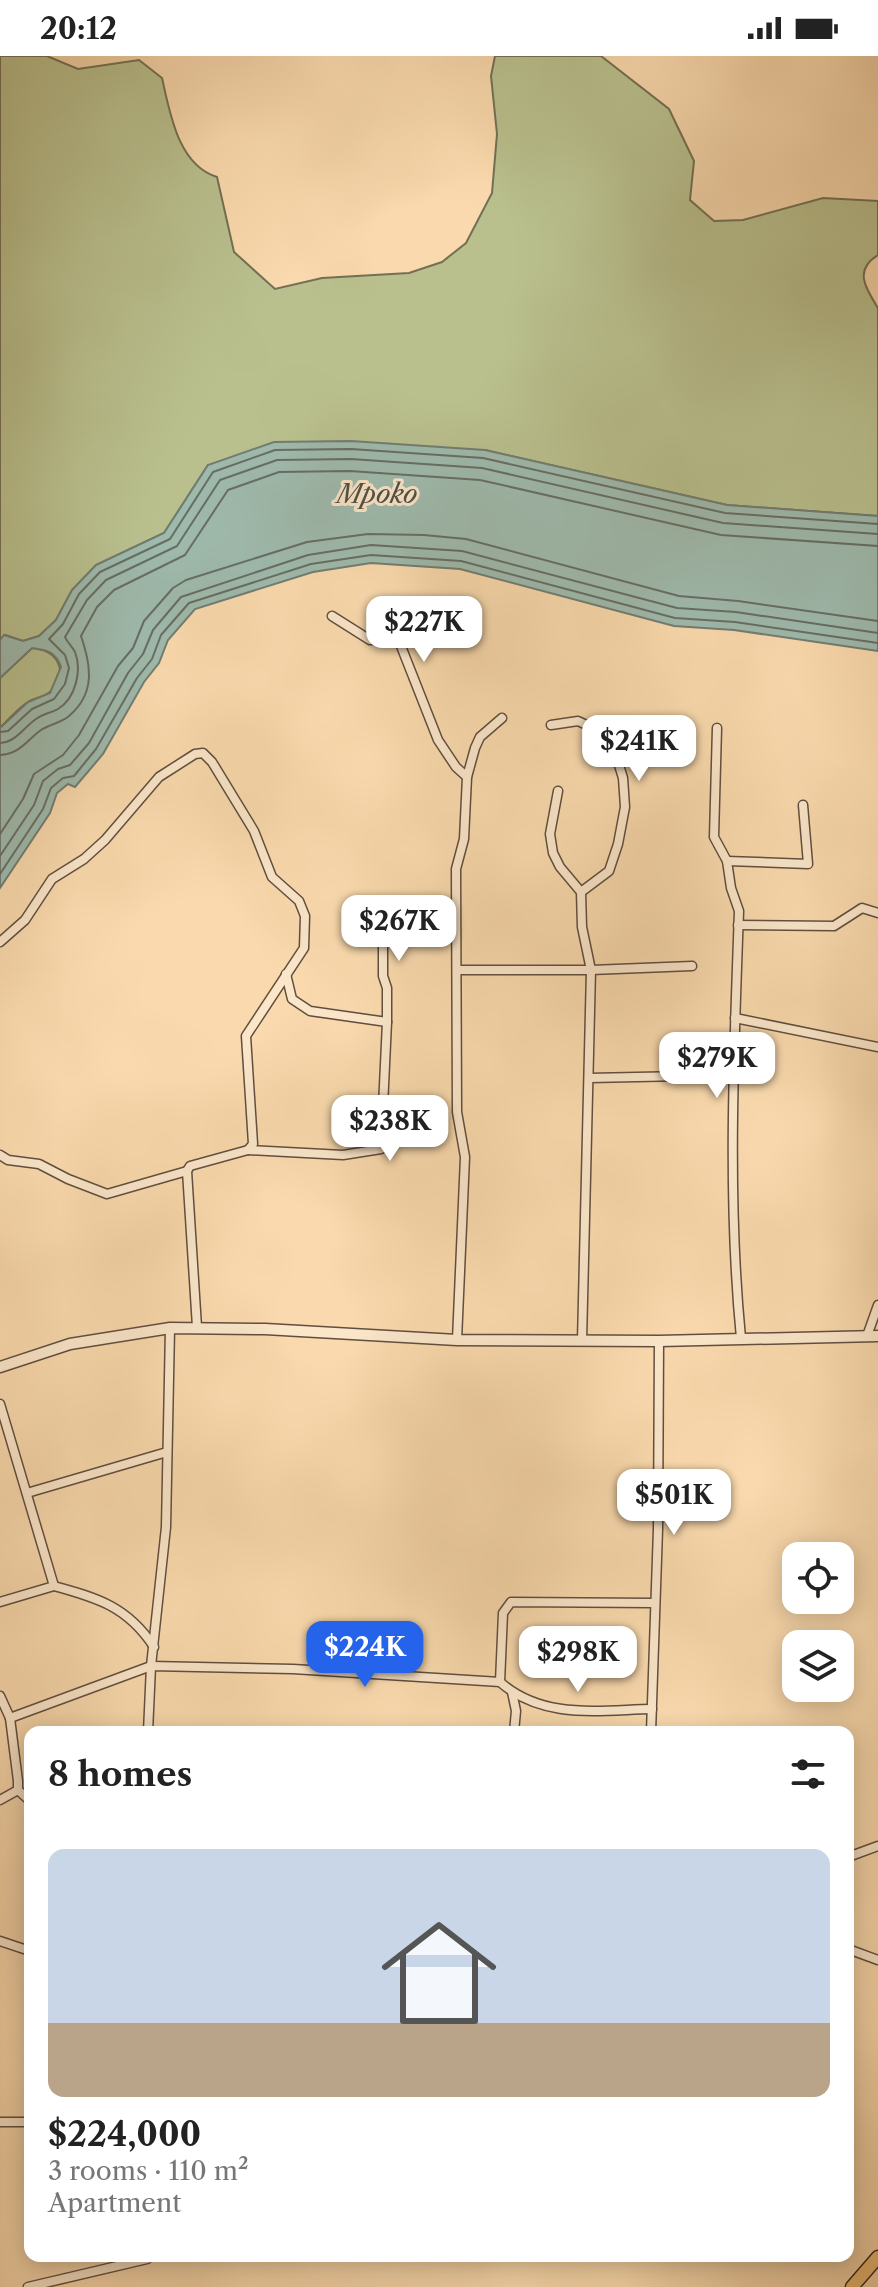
<!DOCTYPE html>
<meta charset="utf-8">
<style>
:root{--surface:#fff;--page:#f6f6f6;--text:#222;--muted:#767676;--line:#e0e0e0;--accent:#2563eb}
body{margin:0;font-family:"Libre Caslon Text",serif;background:var(--page);color:var(--text);height:100vh;display:flex;flex-direction:column;font-size:30px;white-space:nowrap}
*{box-sizing:border-box;margin:0}
p{font-size:26px;color:var(--muted)}
.icon{flex:none;width:44px;height:44px;fill:none;stroke:currentColor;stroke-width:2;stroke-linecap:round;stroke-linejoin:round}
.map{position:relative;flex:1;overflow:hidden}
.sheet{position:absolute;left:24px;top:1670px;width:830px;height:536px;display:flex;flex-direction:column;background:var(--surface);border-radius:16px;box-shadow:0 4px 20px #0003}
.sheet>*{flex:none}
.buttons{position:absolute;left:782px;top:1486px;display:grid;gap:16px}
.buttons a{display:grid;place-items:center;width:72px;height:72px;border-radius:16px;background:var(--surface);box-shadow:0 4px 20px #0003;font-size:40px}
.price{position:absolute;translate:-50% -68px;padding:0 18px;border-radius:16px;background:#fff;color:#222;font-size:26px;line-height:52px;filter:drop-shadow(0 2px 4px #0008)}
.price::after{content:'';position:absolute;left:50%;top:48px;width:24px;height:18px;margin-left:-12px;background:inherit;clip-path:polygon(0 0,100% 0,50% 100%)}
.price.on{background:var(--accent);color:#fff}
ul{padding:0;list-style:none}
li{display:grid;align-content:center;gap:16px;height:424px;padding:0 24px}
li+li{border-top:2px solid var(--line)}
li span{display:grid;place-items:center;height:248px;border-radius:16px;color:#555}
li>.icon{margin-inline-start:auto}
span .icon{width:144px;height:144px;fill:#fffc;stroke-width:1}
li b{font-size:34px}
h2{display:flex;justify-content:space-between;align-items:center;height:96px;padding:0 24px;font-size:34px}
.status{display:flex;justify-content:space-between;align-items:center;height:56px;padding:0 40px;background:var(--surface);direction:ltr}
.status svg{height:22px;fill:currentColor}
.map>svg:first-child{display:block}
.green{fill:#b9c08e;stroke:#737054;stroke-width:2}
.water{fill:#9ebaad;stroke:#717d72;stroke-width:2}
.lines{fill:none;stroke-linecap:round;stroke-linejoin:round}
.shore{stroke:#666e64;stroke-width:2}
.minor-casing{stroke:#604f3f;stroke-width:11}
.tertiary-casing{stroke:#604f3f;stroke-width:13}
.primary-casing{stroke:#2d211a;stroke-width:15}
.minor{stroke:#fbe6ca;stroke-width:8}
.tertiary{stroke:#fbe6ca;stroke-width:10}
.primary{stroke:#ecbc76;stroke-width:12}
.labels{text-anchor:middle;dominant-baseline:central;stroke-width:6;stroke-linejoin:round;paint-order:stroke}
.water-label{font-size:26px;font-style:italic;fill:#4f4f46;stroke:#fbe6ca}
</style>
<div class="status"><b>20:12</b><svg viewBox="0 0 49 12"><path d="M0 12V9h3v3zM5 12V6h3v6zM10 12V3h3v9zM15 12V0h3v12zM26 1h20v11H26zM47 4h2v5h-2z"/></svg></div>
<div class="map">
<svg width="878" height="2231" viewBox="0 0 878 2231">
<rect width="100%" height="100%" fill="#f9d9ad"/>
<filter id="stains"><feTurbulence type="fractalNoise" baseFrequency=".0025" numOctaves="4"/><feColorMatrix values="0 0 0 0 .2 0 0 0 0 .09 0 0 0 0 .02 0 0 0 .5 -.17"/></filter>
<radialGradient id="worn" r=".72"><stop offset=".6" stop-color="#630" stop-opacity="0"/><stop offset="1" stop-color="#630" stop-opacity=".3"/></radialGradient>
<!-- green -->
<g class="green">
<path d="M0 0H47L78 13 139 4 162 22C170 57 178 109 217 121L234 196 275 233 322 222 409 217 442 206 466 187 492 137 497 78 491 20 495 0H601L669 53 694 105 690 144 714 165 743 164 823 142 878 145V199C853 214 866 233 878 252V460L727 449 485 394 208 409 164 477 96 509 72 534 56 564 39 580 23 585 5 579 0 584Z"/>
<path d="M32 592C56 594 70 613 51 635 46 641 36 641 28 646 18 652 9 663 0 672V622Z"/>
</g>
<!-- water -->
<path class="water" d="M351 385 485 394 727 449 878 460V595L734 574 674 570 460 513 371 507 313 516 195 553 168 584 159 607 144 626 103 698 75 731 68 728 57 737 50 757 0 832V672L28 646 50 637 61 611C56 596 47 594 32 592L0 622V584L4 579 23 585 39 580 56 564 72 534 96 509 164 477 208 409 274 386Z"/>
<g class="lines">
<!-- shore -->
<g class="shore">
<path d="M0 676 8 675 32 653 54 643 65 628 69 612 65 599 49 583 63 568 79 538 100 516 170 483 213 416 275 394 351 393 483 402 725 457 878 468"/>
<path d="M0 687C16 686 23 672 36 663 42 658 51 657 58 653 76 642 82 614 75 596 72 590 67 586 65 581L87 544 106 524 177 490 220 424 277 404 351 403 482 412 723 467 878 478"/>
<path d="M0 699C20 698 27 684 41 674 50 668 61 667 69 660 96 637 91 609 81 580L97 551 114 534 185 499 228 434 279 416 350 415 480 424 721 479 878 490"/>
<path d="M0 778 23 743 34 718 63 699 79 679 118 610 133 592 144 565 173 532 186 524 307 486 368 478 424 479 466 483 679 540 738 545 878 565"/>
<path d="M0 800 34 749 43 725 58 713 70 709 89 687 128 617 143 598 153 574 181 541 308 499 371 489 462 495 677 552 736 556 878 577"/>
<path d="M0 818 43 753 51 732 63 722 74 720 96 693 137 622 152 603 161 579 189 547 311 508 371 499 461 505 675 562 735 566 878 587"/>
</g>
<!-- minor casing -->
<g class="minor-casing">
<g id="minor">
<path d="M332 560 370 584 391 582 399 585 438 684 456 711 467 721"/>
<path d="M551 669 578 665 610 680 623 722 625 751 618 788 609 815 581 836"/>
<path d="M717 672 714 781 727 805 731 832 739 855C734 998 727 1140 741 1282"/>
<path d="M558 735 550 778 553 797 560 811 581 836 582 871 591 914 582 1285"/>
<path d="M727 805 808 808 803 749"/>
<path d="M738 869 834 870 862 852 878 857"/>
<path d="M0 886 25 864 52 823 84 803 105 784 159 721 195 698 203 697 212 706 254 775 272 821 299 845 305 860 304 892 246 980 253 1088 248 1094 190 1110 187 1115"/>
<path d="M457 914H591L692 910"/>
<path d="M286 918 292 943 310 955 387 966"/>
<path d="M735 962 878 991"/>
<path d="M589 1022 732 1019"/>
<path d="M248 1094 343 1099 381 1093 387 966V932L383 920V848"/>
<path d="M0 1099 8 1104 39 1108 68 1123 107 1138 187 1115 197 1271"/>
<path d="M867 1280 878 1249"/>
<path d="M457 1284 465 1101 457 1056 456 813 464 783 467 721 475 692 480 681 502 662"/>
<path d="M0 1348 54 1530 0 1546"/>
<path d="M27 1437 167 1396"/>
<path d="M54 1530C98 1542 128 1551 154 1591"/>
<path d="M500 1626C543 1664 599 1654 652 1653"/>
<path d="M512 1636 516 1655 514 1676"/>
<path d="M0 1640 10 1662 18 1725V1734L0 1744"/>
<path d="M10 1662 151 1610 293 1613 500 1626 503 1557 511 1546 654 1547"/>
<path d="M148 1676 151 1610 166 1471 170 1272"/>
<path d="M651 1676 658 1473 659 1285"/>
<path d="M18 1734 30 1745"/>
<path d="M848 1801 878 1790"/>
<path d="M0 1885 30 1895"/>
<path d="M848 1893 878 1904"/>
<path d="M0 2066H30"/>
<path d="M28 2231 147 2203"/>
</g>
</g>
<!-- tertiary casing -->
<g class="tertiary-casing">
<path id="tertiary" d="M0 1311 70 1288 170 1272 265 1273 457 1284 659 1285 878 1280"/>
</g>
<!-- primary casing -->
<g class="primary-casing">
<path id="primary" d="M852 2231 878 2201"/>
</g>
<!-- minor -->
<use href="#minor" class="minor"/>
<!-- tertiary -->
<use href="#tertiary" class="tertiary"/>
<!-- primary -->
<use href="#primary" class="primary"/>
</g>
<g class="labels">
<!-- water labels -->
<g class="water-label">
<text x="377" y="438">Mpoko</text>
</g>
</g>
<rect width="100%" height="100%" filter="url(#stains)"/>
<rect width="100%" height="100%" fill="url(#worn)"/>
</svg>
<div class="buttons">
<a><svg class="icon" aria-label="locate" viewBox="0 0 24 24"><circle cx="12" cy="12" r="6"/><path d="M12 2v4M12 18v4M2 12h4M18 12h4"/></svg></a>
<a><svg class="icon" aria-label="layers" viewBox="0 0 24 24"><path d="M12 4l9 5-9 5-9-5zM3 14l9 5 9-5"/></svg></a>
</div>
<b class="price" style="left:424px;top:608px">$227K</b>
<b class="price" style="left:639px;top:727px">$241K</b>
<b class="price" style="left:399px;top:907px">$267K</b>
<b class="price" style="left:717px;top:1044px">$279K</b>
<b class="price" style="left:390px;top:1107px">$238K</b>
<b class="price" style="left:674px;top:1481px">$501K</b>
<b class="price on" style="left:365px;top:1633px">$224K</b>
<b class="price" style="left:578px;top:1638px">$298K</b>
<section class="sheet">
<h2>8 homes<svg class="icon" aria-label="filters" viewBox="0 0 24 24"><path d="M4 7h16M4 17h16"/><circle cx="9" cy="7" r="2"/><circle cx="15" cy="17" r="2"/></svg></h2>
<ul>
<li><span style="background:linear-gradient(#c9d6e8 70%,#b9a48a 0)"><svg class="icon" aria-label="home" viewBox="0 0 24 24"><path d="M3 11l9-7 9 7M6 9v11h12V9"/></svg></span><div><b>$224,000</b><p>3 rooms · 110 m²</p><p>Apartment</p></div></li>
</ul>
</section>
</div>
